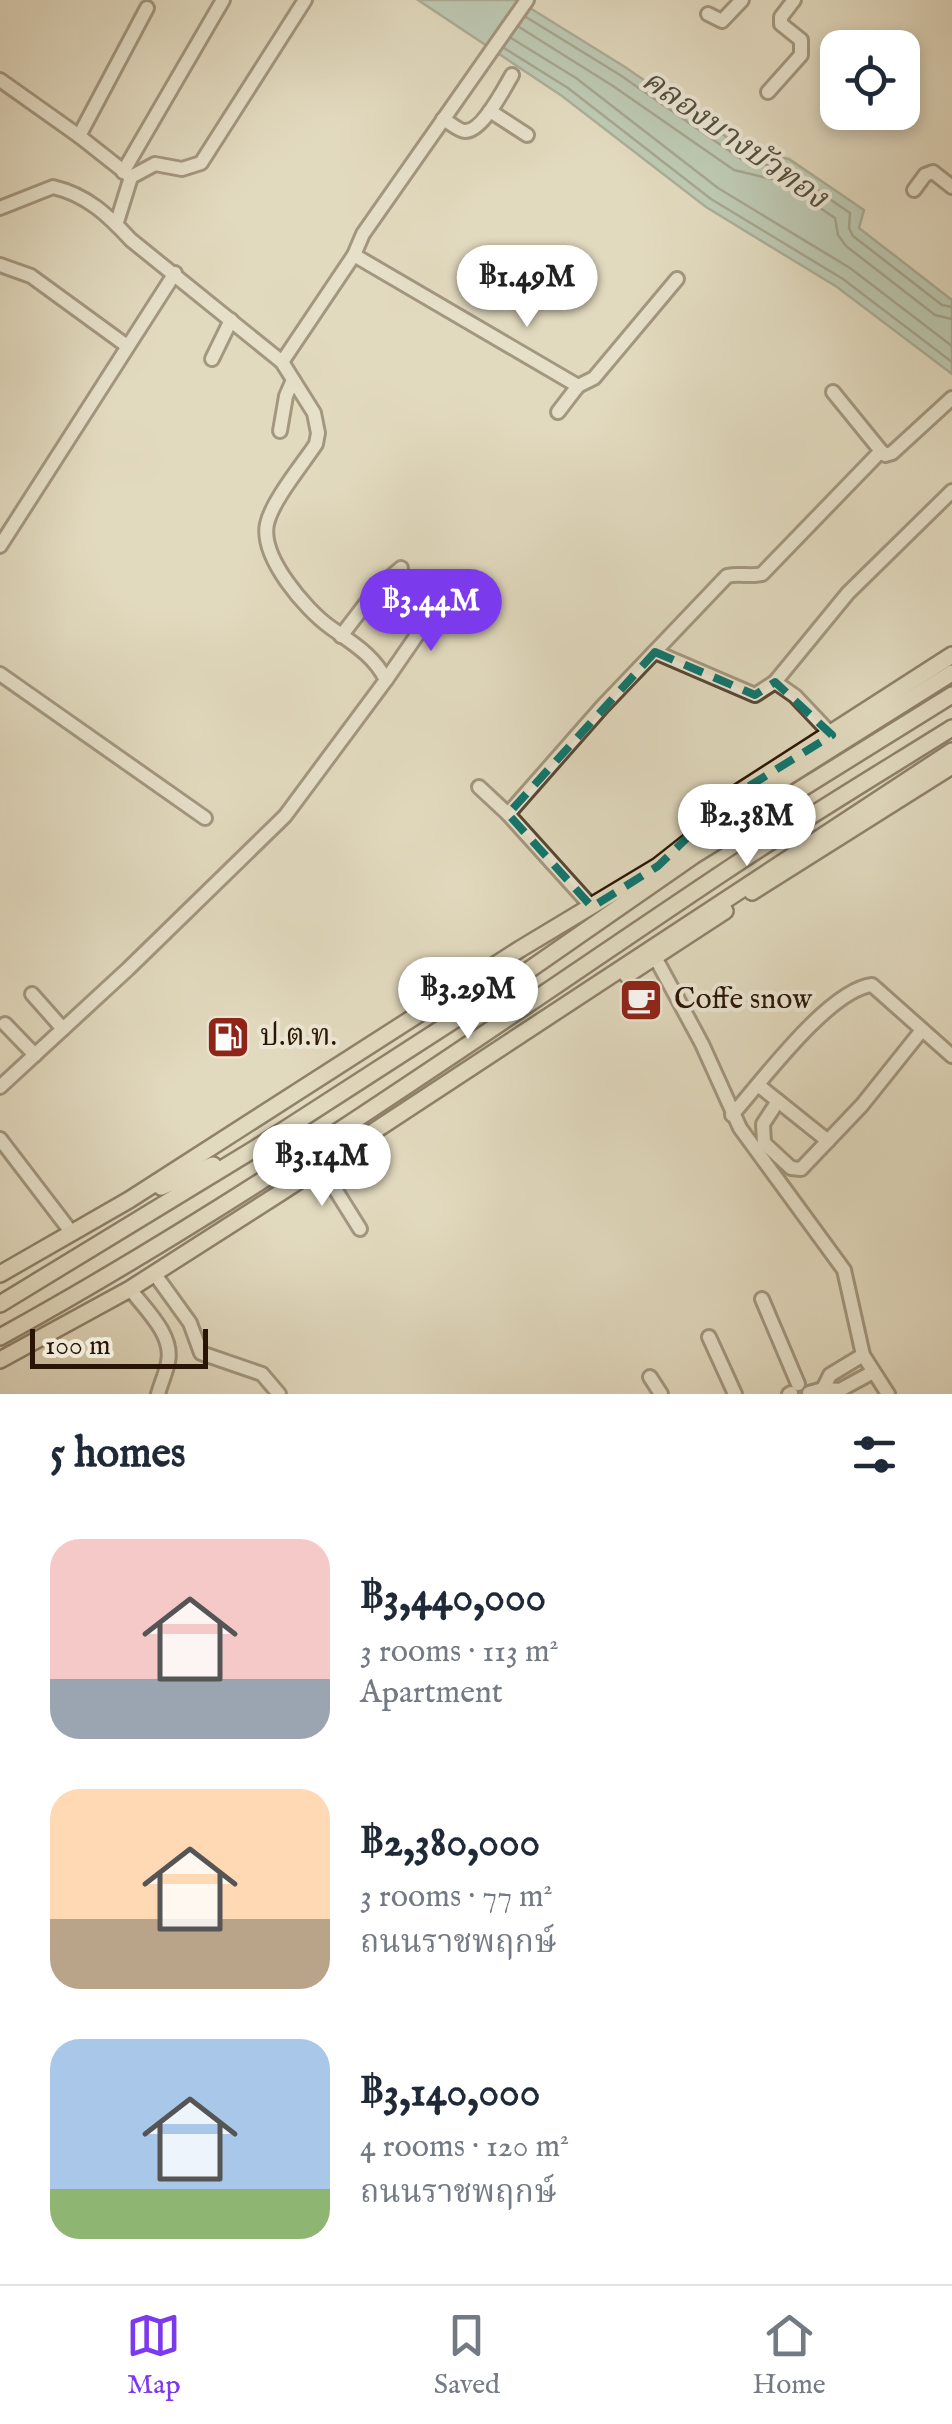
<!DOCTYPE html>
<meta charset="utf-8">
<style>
:root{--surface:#fff;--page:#f2f2f3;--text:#1f2937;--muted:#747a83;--line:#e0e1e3;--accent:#7c3aed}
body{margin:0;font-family:"IM FELL English","Noto Serif Thai",serif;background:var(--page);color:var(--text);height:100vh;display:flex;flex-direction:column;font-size:38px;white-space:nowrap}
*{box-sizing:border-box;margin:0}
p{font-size:32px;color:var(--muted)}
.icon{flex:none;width:55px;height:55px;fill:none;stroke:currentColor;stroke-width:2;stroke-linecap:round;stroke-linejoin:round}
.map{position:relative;height:1394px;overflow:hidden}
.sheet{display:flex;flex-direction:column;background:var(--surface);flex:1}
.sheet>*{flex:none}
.buttons{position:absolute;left:820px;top:30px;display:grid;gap:20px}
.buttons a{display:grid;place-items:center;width:100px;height:100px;border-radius:20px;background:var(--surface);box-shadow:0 5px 15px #0003;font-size:50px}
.scale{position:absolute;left:30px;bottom:25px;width:178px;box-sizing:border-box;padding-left:10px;border:5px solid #2a1504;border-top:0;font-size:28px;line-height:35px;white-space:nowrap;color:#2a1504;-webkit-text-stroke:8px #ece7d5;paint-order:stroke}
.price{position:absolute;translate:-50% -85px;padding:0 22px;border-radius:35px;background:#fff;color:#222;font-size:32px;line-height:65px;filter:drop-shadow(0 2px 5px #0008)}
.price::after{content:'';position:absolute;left:50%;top:60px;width:30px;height:22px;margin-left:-15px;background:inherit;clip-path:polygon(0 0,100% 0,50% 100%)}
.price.on{background:var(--accent);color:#fff}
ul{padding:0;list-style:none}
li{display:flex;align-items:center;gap:30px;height:250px;padding:0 50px}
li span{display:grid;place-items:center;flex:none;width:280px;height:200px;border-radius:30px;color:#555}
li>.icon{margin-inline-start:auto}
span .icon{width:120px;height:120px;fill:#fffc;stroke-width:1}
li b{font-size:42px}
h2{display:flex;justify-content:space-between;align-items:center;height:120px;padding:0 50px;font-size:42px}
.menu{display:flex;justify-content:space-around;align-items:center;height:140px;border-top:2px solid var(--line);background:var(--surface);font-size:28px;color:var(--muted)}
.menu a{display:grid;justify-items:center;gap:5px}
.menu .on{color:var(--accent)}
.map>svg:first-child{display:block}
.water{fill:#96bbab;stroke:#6b7968;stroke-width:2.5}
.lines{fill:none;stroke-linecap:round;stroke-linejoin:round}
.shore{stroke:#606858;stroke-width:2.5}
.minor-casing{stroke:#584633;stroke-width:18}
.major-casing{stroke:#2a1504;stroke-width:20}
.minor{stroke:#ece7d5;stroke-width:12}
.major{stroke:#e2dabf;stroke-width:15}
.marked{fill:none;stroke:#0f766e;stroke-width:8;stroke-dasharray:20 12;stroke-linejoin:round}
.labels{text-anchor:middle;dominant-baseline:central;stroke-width:8;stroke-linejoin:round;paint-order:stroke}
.poi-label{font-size:30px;fill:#2a1504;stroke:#ece7d5;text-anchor:start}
.water-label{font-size:32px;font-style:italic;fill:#504f3e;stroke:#ece7d5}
</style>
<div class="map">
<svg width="952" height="1394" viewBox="0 0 952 1394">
<rect width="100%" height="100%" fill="#e2dabf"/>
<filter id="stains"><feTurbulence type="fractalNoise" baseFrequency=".002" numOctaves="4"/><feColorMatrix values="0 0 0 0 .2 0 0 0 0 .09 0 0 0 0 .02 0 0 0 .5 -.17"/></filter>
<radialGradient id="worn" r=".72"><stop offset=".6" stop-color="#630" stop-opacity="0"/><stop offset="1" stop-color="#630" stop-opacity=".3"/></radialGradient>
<!-- water -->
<path class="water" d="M418 0H517L625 67 747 151 789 159 864 210 859 228 952 300V374L837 287 706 207 562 96Z"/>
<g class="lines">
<!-- shore -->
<g class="shore">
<path d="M526 17 620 75 741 159 786 169 850 213 849 228 853 236 942 305 952 307"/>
<path d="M519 27 613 86 734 170 780 181 835 218 838 235 846 246 935 315 952 319"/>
<path d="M511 38 576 78 718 188 850 268 952 346"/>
<path d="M504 48 568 88 711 199 843 279 952 362"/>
</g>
<!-- minor casing -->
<g class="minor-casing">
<g id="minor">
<path d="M708 14 722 21 742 0"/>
<path d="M0 80 79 136"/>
<path d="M768 92 801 55V40L781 24V17L794 0"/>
<path d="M490 111 527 135"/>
<path d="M443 119C449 122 459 131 465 131 482 132 505 87 512 75"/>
<path d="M123 172 223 0"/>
<path d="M131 177 79 136 147 8"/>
<path d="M914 190 925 175 933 172 952 187"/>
<path d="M0 208 53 187C87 195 108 215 131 240L282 362 314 413 318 433 316 444C302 465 272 501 267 524 260 557 306 610 330 627 352 643 374 655 386 680L285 816 128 969 0 1087"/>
<path d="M117 222 131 177 155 164 182 169 201 163 305 0"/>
<path d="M354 255 578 386 594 378 677 279"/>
<path d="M0 265 31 276 127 346"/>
<path d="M212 359 231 320"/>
<path d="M282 362 354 255 363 234 527 0"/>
<path d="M833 392 881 451"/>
<path d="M558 412 578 386"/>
<path d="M280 431 286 396 293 380"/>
<path d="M0 546 175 273"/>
<path d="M341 636 377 589 401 568"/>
<path d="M655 652 755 695 775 682 795 696 832 735"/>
<path d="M0 674 205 818"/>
<path d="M386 680 446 593 455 590 467 595"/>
<path d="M775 682 848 593 952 491"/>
<path d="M479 787 508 814"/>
<path d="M592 907 508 814 602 707 727 576C739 573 750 577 762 574L881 451 885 455 892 453 952 398"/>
<path d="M655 957 702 1044 740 1128 844 1270 863 1355 888 1394"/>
<path d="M32 994 63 1029"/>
<path d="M5 1024 35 1055"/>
<path d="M758 1085 828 1141"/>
<path d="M778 1101 763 1124 764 1143 791 1168 801 1169 862 1105 922 1030"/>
<path d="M732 1115C762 1081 829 990 872 985L952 1056"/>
<path d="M0 1139 72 1233"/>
<path d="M320 1165 360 1229"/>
<path d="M154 1273 190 1323 201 1353 262 1374 279 1394"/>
<path d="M130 1289C145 1309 174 1335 168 1362 166 1373 161 1383 158 1394"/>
<path d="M762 1299 798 1384"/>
<path d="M709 1337 735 1394"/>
<path d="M650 1377 661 1394"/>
<path d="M823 1389 830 1375 863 1355"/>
<path d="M809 1393 823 1389 840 1390 873 1372"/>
<path d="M789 1394 791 1393"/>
</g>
</g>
<!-- major casing -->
<g class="major-casing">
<g id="major">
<path d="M699 824 725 801 952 655"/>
<path d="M752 892 952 766"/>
<path d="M627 975 725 911"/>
<path d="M161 1187 213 1165"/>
<path d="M0 1274 129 1200 520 949 658 866 710 825 952 673"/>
<path d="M0 1304 256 1148 490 997 693 856 952 695"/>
<path d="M0 1337C251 1199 483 1033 721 874 797 823 875 776 952 728"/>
<path d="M0 1360 130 1289 280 1193 952 751"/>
</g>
</g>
<!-- minor -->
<use href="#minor" class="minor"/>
<!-- major -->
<use href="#major" class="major"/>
</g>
<!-- marked area -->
<path d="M0 0H952V1394H0ZM655 652 755 695 775 682 832 735 725 801 658 866 592 907 508 814Z" fill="#e2dabf" fill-opacity=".55" fill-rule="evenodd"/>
<path class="marked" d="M655 652 755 695 775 682 832 735 725 801 658 866 592 907 508 814Z"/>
<!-- icons -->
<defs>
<g id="cafe-square" transform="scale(2.25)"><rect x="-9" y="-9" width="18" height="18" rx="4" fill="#8f2418" stroke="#ece7d5"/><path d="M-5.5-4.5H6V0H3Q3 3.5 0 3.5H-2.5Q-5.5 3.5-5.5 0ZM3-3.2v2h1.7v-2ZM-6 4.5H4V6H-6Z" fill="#fff"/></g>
<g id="fuel-square" transform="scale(2.25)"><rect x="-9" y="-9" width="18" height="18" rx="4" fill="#8f2418" stroke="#ece7d5"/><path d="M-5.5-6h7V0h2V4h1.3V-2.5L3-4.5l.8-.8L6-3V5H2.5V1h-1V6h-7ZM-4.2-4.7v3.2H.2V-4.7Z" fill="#fff"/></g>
</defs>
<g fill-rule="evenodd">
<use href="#cafe-square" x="641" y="1000"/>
<use href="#fuel-square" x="228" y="1037"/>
</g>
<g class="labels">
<!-- poi labels -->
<g class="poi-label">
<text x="674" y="1000">Coffe snow</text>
<text x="260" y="1037">ป.ต.ท.</text>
</g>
<!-- water labels -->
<g class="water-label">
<text transform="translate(734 140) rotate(35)">คลองบางบัวทอง</text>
</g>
</g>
<rect width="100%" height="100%" filter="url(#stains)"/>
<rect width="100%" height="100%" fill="url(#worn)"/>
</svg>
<div class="buttons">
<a><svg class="icon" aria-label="locate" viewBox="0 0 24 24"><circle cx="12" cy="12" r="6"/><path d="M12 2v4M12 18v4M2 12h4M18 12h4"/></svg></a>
</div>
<div class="scale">100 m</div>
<b class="price" style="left:527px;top:330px">฿1.49M</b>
<b class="price on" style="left:431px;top:654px">฿3.44M</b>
<b class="price" style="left:747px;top:869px">฿2.38M</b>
<b class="price" style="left:468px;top:1042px">฿3.29M</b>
<b class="price" style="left:322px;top:1209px">฿3.14M</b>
</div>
<section class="sheet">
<h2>5 homes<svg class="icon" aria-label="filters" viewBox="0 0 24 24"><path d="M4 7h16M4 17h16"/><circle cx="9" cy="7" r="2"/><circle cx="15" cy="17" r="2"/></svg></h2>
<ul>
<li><span style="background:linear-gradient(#f6c9c9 70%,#9aa5b1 0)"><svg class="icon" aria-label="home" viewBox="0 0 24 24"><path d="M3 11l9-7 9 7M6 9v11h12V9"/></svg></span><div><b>฿3,440,000</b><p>3 rooms · 113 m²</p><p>Apartment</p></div></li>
<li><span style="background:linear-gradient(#ffd9b3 65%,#b9a48a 0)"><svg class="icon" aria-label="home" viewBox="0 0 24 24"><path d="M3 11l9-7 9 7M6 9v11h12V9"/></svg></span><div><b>฿2,380,000</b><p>3 rooms · 77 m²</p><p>ถนนราชพฤกษ์</p></div></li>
<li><span style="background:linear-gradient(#a9c7e8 75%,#8fb573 0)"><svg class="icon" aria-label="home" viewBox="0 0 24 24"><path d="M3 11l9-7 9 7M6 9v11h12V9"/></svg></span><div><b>฿3,140,000</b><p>4 rooms · 120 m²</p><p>ถนนราชพฤกษ์</p></div></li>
</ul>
</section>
<nav class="menu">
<a class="on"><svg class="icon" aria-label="map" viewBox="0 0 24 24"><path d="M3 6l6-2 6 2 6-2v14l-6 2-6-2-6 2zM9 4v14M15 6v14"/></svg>Map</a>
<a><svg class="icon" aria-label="saved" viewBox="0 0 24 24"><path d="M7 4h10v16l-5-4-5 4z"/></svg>Saved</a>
<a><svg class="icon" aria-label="home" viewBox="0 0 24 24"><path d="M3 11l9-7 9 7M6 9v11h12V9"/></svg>Home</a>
</nav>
